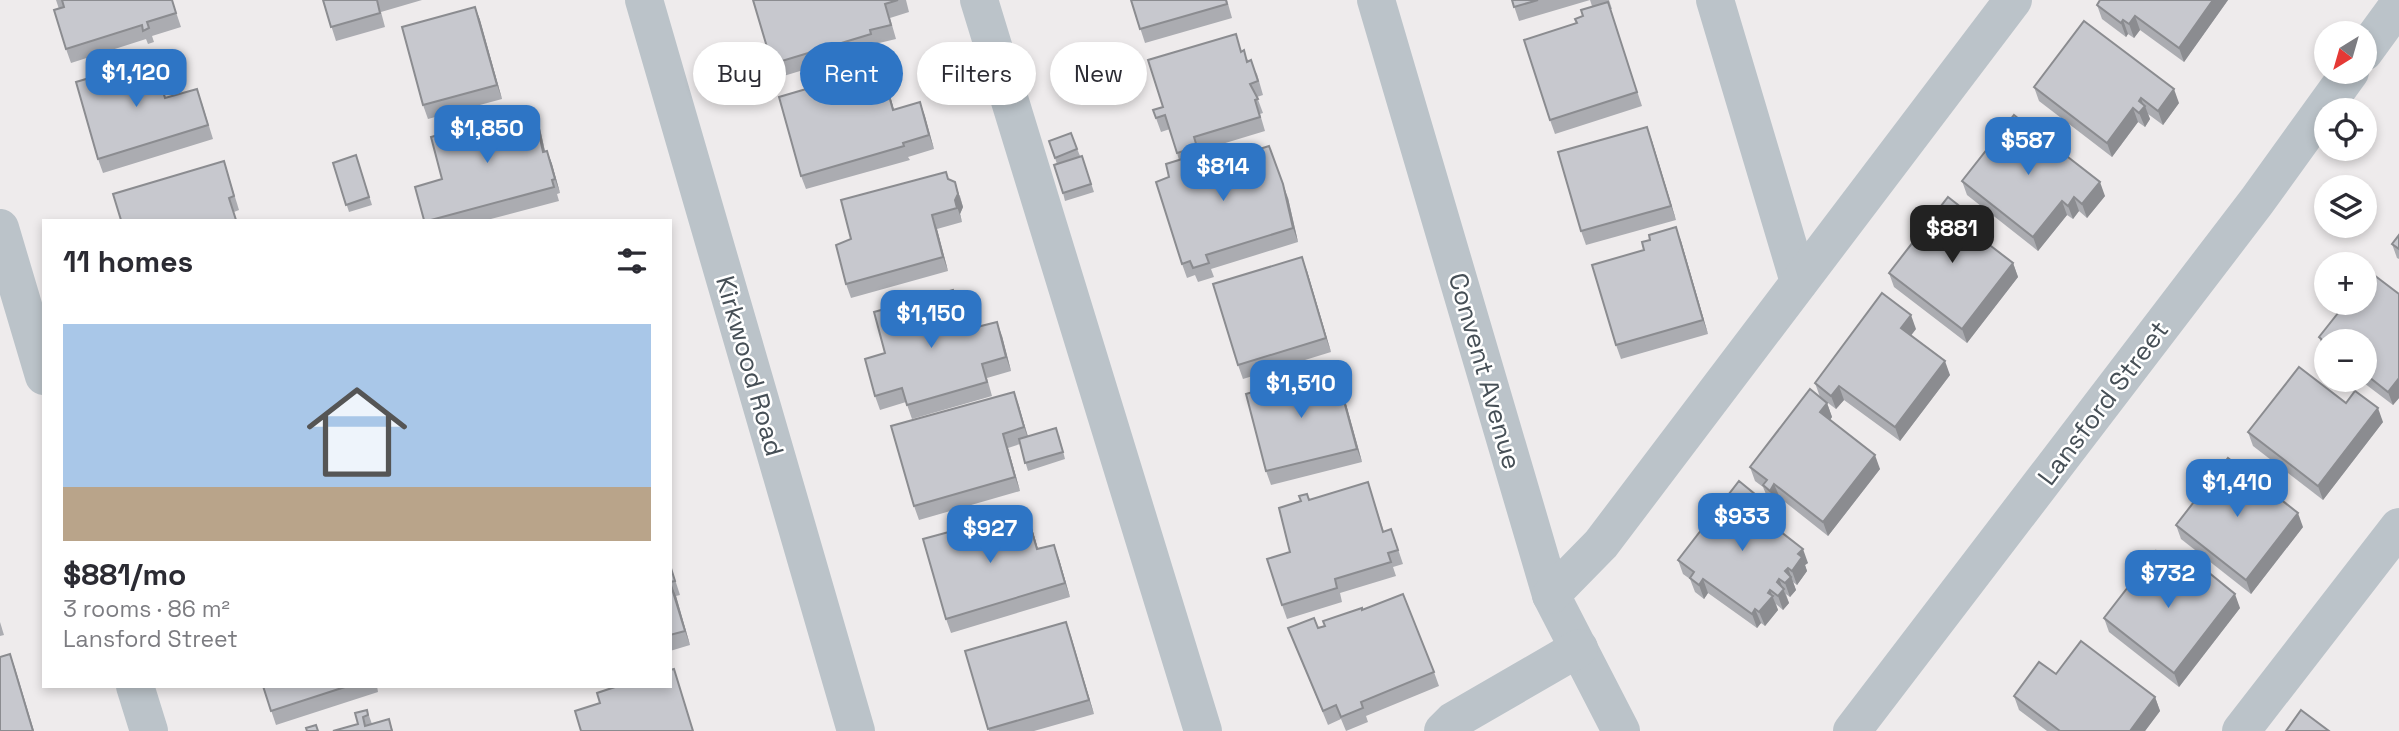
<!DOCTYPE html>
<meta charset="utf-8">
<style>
:root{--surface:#fff;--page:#f7f7f7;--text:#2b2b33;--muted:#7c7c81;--line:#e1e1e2;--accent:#2e75c5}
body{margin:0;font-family:"Space Grotesk",sans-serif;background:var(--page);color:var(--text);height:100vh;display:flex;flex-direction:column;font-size:26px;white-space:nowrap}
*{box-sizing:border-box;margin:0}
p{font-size:23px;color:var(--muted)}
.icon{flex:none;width:38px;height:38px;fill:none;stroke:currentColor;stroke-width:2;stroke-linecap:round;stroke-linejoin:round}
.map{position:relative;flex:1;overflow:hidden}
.side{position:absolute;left:42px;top:219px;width:630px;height:469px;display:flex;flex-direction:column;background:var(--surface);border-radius:0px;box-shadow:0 4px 10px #0003}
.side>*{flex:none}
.top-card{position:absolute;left:693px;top:42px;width:665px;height:63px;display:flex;gap:14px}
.needle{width:46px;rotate:217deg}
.tools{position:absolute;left:2314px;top:21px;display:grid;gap:14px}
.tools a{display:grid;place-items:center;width:63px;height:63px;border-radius:50%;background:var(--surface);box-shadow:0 4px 10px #0003;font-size:35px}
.price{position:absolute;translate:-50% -60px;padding:0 16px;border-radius:14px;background:var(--accent);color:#fff;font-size:23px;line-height:46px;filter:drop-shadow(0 2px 4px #0008)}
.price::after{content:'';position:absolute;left:50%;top:42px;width:21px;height:16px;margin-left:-10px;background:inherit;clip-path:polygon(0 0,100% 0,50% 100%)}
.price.on{background:#222;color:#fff}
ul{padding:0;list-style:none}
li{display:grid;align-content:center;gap:14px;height:371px;padding:0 21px}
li+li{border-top:2px solid var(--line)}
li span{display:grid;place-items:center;height:217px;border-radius:0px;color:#555}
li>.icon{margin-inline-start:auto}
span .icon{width:126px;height:126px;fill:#fffc;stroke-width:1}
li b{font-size:30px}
h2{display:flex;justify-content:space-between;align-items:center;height:84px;padding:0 21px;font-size:30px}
.pill{padding:0 24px;border-radius:32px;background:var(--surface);box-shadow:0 4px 10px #0003;font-size:24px;line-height:63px}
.pill.on{background:var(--accent);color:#fff}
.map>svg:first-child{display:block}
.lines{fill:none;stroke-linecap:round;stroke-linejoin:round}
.minor{stroke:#bbc3c9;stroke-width:38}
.wall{fill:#abacb1}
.shaded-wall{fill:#8b8c90}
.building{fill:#c7c8ce;stroke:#8b8c90;stroke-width:2}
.labels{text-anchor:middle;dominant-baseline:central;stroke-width:5;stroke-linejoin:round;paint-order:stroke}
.street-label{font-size:26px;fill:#464f56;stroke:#fff}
</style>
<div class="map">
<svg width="2399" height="731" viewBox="0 0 2399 731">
<rect width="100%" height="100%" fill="#eeebec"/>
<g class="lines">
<!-- minor -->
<g class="minor">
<path d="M644 0 856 731"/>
<path d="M979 0 1203 731"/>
<path d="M1376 0 1551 595 1621 731"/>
<path d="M1715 0 1799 282"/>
<path d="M2364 52 2399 4"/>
<path d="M0 228 44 376"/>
<path d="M1551 595 1601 544 2013 0"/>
<path d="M135 686 149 731"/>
<path d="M1443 731 1453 721 1579 648"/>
<path d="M1852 731 2257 201 2350 72"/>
<path d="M2241 731 2399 527"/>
</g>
</g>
<!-- wall -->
<g class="wall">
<path d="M56 0H172L181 27 152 36 154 42 148 44 146 39 71 63 66 49 59 9Z"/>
<path d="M323 0H422L381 12 385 27 336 41Z"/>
<path d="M753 0H906L909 12 890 18 896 39 875 44 876 48 777 78Z"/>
<path d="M1131 0H1227L1232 18 1145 43Z"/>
<path d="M1512 0H1609L1612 9H1610L1642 106 1555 134 1550 120 1577 23 1592 6 1590 0 1519 21Z"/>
<path d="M2100 0H2228L2184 62 2140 30 2134 38 2128 34 2126 37 2102 19 2097 5Z"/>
<path d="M475 7 480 20 502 99 428 119 423 105Z"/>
<path d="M1242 51 1257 74 1263 95 1257 97 1263 113 1260 114 1265 131 1199 151 1200 153 1208 151 1212 164 1288 198 1298 242 1211 269 1214 277 1198 282 1195 275 1187 278 1182 264 1169 177 1179 160 1170 129 1161 132 1153 110 1163 107Z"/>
<path d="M881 67 894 110 920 102 934 149 908 157 910 160 806 189 801 176Z"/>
<path d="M158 73 166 98 202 103 213 139 103 173 98 159Z"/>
<path d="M2034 87 2179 103 2163 125 2148 114 2150 119 2145 127 2138 122 2112 157 2039 101Z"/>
<path d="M506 117 539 124 545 151H547L552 164 560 193 557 194 559 201 487 220H424L442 179Z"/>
<path d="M2029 127 2042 128 2046 140 2105 196 2087 218 2079 211 2073 219 2067 215 2038 251 1967 195 1962 181Z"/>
<path d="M1071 133 1080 156 1073 159 1082 156 1094 192 1065 201 1063 193 1057 164 1049 141Z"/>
<path d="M1652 141 1676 220 1586 245 1581 231Z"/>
<path d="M356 155 372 205 349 212 333 163Z"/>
<path d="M224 161 239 210 234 212 121 220Z"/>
<path d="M946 172 948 179 960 196 963 207 960 214 962 222 937 229 948 271 851 298 846 284 851 239Z"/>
<path d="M1981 233 1980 234 1981 239 2013 263 2018 277 1967 343 1894 287 1889 273Z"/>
<path d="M2399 235V259L2397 258 2392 244Z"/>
<path d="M1681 241 1708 334 1621 359 1616 345Z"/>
<path d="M1307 271 1331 352 1243 379 1238 365Z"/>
<path d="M2399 294V398L2393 405 2360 380H2364V341H2326V353L2324 351 2319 337Z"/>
<path d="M958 304 966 330 1002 336 1011 371 987 378 992 396 912 419 906 402 880 410 875 396 885 353Z"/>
<path d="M1916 329 1911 335 1950 375 1900 441 1844 400 1836 409 1820 397 1815 383Z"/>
<path d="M1340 382 1362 462 1271 485 1266 471Z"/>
<path d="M1014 392 1028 436 1059 435 1065 459 1028 471 1020 444 1008 448 1020 491 919 520 914 506Z"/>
<path d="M1827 403 1832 417 1830 420 1880 469 1828 536 1780 498 1775 505 1768 499 1763 487 1755 481 1750 467Z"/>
<path d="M2346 403 2383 422 2323 500 2253 446 2248 432Z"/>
<path d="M1368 482 1384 532 1396 543 1403 564 1393 567 1396 576 1340 593 1342 602 1287 619 1282 605 1290 552 1309 500Z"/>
<path d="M1761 509V510L1764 519 1808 563 1805 565 1807 571 1797 585 1793 582 1796 590 1790 597 1786 594 1789 603 1783 610 1776 604 1778 610 1765 626 1761 623 1757 628 1708 593 1704 599 1695 592 1690 579 1683 574 1678 560Z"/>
<path d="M1031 525 1038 549 1059 559 1070 597 951 633 946 619Z"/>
<path d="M2176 525 2303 527 2251 594 2181 539Z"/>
<path d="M670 564 680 595 676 596 690 645 670 651Z"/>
<path d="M2199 584 2240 608 2179 687 2109 632 2104 618Z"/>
<path d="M1363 610 1434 672 1439 686 1366 716 1368 722 1346 731 1341 719 1328 725 1288 628H1318Z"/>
<path d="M0 622 4 635 0 636Z"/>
<path d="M1066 622 1094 714 1034 731H989L965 651Z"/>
<path d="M2056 674 2155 697 2160 711 2145 731H2047L2019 710 2014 696Z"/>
<path d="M263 686H377L378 692 276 725Z"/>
<path d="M367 710 372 724 389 719 393 731H333L358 724Z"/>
</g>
<!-- shaded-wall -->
<g class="shaded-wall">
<path d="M2213 0H2228L2184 62 2179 48Z"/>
<path d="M475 7 480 20 502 99 497 85Z"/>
<path d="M2135 16 2140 30 2134 38 2129 24Z"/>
<path d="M2123 20 2128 34 2126 37 2121 23Z"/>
<path d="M881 67 886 81 898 124 893 110Z"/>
<path d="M2174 89 2179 103 2163 125 2158 111Z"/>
<path d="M2141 98 2144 107 2145 106 2150 119 2145 127 2139 113V101Z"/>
<path d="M920 102 925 116 934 149 929 135Z"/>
<path d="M2133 108 2138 122 2112 157 2107 143Z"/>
<path d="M534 110 539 124 548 166 543 152Z"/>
<path d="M1647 127 1652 141 1676 220 1671 206Z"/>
<path d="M2042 128 2047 141 2037 133Z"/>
<path d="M547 151 552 164 560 193 555 179Z"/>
<path d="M955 182 963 207 960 214 962 222 955 200Z"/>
<path d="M2100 182 2105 196 2087 218 2082 204Z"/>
<path d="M1283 184 1288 198 1298 242 1293 228Z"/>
<path d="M2074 197 2079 211 2073 219 2068 206Z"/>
<path d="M2062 201 2067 215 2038 251 2033 237Z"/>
<path d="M932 215 937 229 948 271 943 257Z"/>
<path d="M1976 219 1983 243 1979 247 1972 224Z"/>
<path d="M1676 227 1681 241 1708 334 1703 320Z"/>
<path d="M1302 257 1307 271 1331 352 1326 338Z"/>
<path d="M2013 263 2018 277 1967 343 1962 329Z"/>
<path d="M1911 315 1916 329 1906 342 1901 328Z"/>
<path d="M997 322 1002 336 1011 371 1006 357Z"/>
<path d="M1945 361 1950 375 1900 441 1895 427Z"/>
<path d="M1335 368 1340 382 1362 462 1357 449Z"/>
<path d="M2399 378V398L2393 405 2388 392Z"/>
<path d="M1839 386 1844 400 1836 409 1831 396Z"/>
<path d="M1014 392 1019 406 1029 441 1024 427Z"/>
<path d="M1827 403 1832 417 1825 426 1820 412Z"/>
<path d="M2378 408 2383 422 2323 500 2318 486Z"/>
<path d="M1003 434 1008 448 1020 491 1015 477Z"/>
<path d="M1875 455 1880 469 1828 536 1823 522Z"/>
<path d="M1774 484 1780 498 1775 505 1770 491Z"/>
<path d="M1756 495 1761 509V510L1764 519 1754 511 1752 500Z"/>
<path d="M1026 511 1031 525 1042 563 1037 549Z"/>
<path d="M2298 513 2303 527 2251 594 2246 580Z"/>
<path d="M1054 545 1059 559 1070 597 1065 583Z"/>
<path d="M1803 549 1808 563 1805 565 1807 571 1797 585 1792 571 1798 554Z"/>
<path d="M1788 568 1796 590 1790 597 1785 583V571Z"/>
<path d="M1703 579 1708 593 1704 599 1699 585Z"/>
<path d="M1779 579 1789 603 1783 610 1778 596 1777 582Z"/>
<path d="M670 582 676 596 690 645 685 631Z"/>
<path d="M1770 590 1778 610 1765 626 1759 612Z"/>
<path d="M2235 594 2240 608 2179 687 2174 673Z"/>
<path d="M1755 609 1761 623 1757 628 1752 614Z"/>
<path d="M1066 622 1071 636 1094 714 1089 700Z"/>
<path d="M10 654 15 668 34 731H33Z"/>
<path d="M2155 697 2160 711 2145 731H2130Z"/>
</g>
<!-- building -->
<g class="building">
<path d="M62 0H172L176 13 147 22 149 28 143 31 142 25 66 49 54 10 64 7Z"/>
<path d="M323 0H377L380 13 331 27Z"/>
<path d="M753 0H898L885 4 891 25 870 30 871 34 772 64Z"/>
<path d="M1131 0H1226L1227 4 1140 29Z"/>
<path d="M1512 0H1538L1514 7Z"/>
<path d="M2100 0H2213L2179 48 2135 16 2129 24 2123 20 2121 23 2097 5Z"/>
<path d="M1608 2 1637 92 1550 120 1524 40 1577 23 1575 19 1583 16 1581 10Z"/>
<path d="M475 7 497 85 423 105 402 27Z"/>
<path d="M2084 21 2174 89 2158 111 2141 98 2139 101 2145 106 2139 113 2133 108 2107 143 2034 87Z"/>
<path d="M1236 34 1241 52 1244 50 1247 62 1251 60 1258 81 1250 84 1258 99 1255 100 1260 117 1194 137 1197 147 1177 153 1165 115 1156 118 1153 110 1163 107 1148 60Z"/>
<path d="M153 59 165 98 197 89 208 125 98 159 76 82Z"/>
<path d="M881 67 893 110 920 102 929 135 903 143 904 146 801 176 779 97Z"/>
<path d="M503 109 505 117 534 110 543 152 547 151 555 179 552 180 554 187 431 220H424L415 187 442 179 431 137 490 121 487 113Z"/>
<path d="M2014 115 2029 127 2034 122 2042 128 2037 133 2100 182 2082 204 2074 197 2068 206 2062 201 2033 237 1962 181Z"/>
<path d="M1647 127 1671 206 1581 231 1558 152Z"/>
<path d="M1071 133 1077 149 1055 158 1049 141Z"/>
<path d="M1269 146 1283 184 1293 228 1206 255 1209 263 1193 268 1190 261 1182 264 1156 182 1169 177 1166 164 1208 151 1212 164Z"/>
<path d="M356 155 369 197 346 205 333 163Z"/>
<path d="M1082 156 1091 184 1063 193 1054 165Z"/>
<path d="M224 161 234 196 229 198 236 220H121L113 194Z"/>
<path d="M946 172 948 179 955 182 958 194 955 200 957 208 932 215 943 257 846 284 836 245 851 239 841 200Z"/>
<path d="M1948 197 1976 219 1972 224 1978 229 1974 233 2013 263 1962 329 1889 273Z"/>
<path d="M1676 227 1703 320 1616 345 1592 265 1644 250 1642 242 1650 240 1649 235Z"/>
<path d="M2399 235V249L2392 244Z"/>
<path d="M1302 257 1326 338 1238 365 1213 284Z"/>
<path d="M2370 272 2399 294V378L2388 392 2364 373V341H2326V343L2319 337 2346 303H2364V279Z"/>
<path d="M953 290 965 330 997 322 1006 357 982 364 987 382 907 405 902 388 875 396 865 359 885 353 874 312Z"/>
<path d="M1882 293 1911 315 1901 328 1945 361 1895 427 1839 386 1831 396 1815 383Z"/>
<path d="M2299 367 2346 403 2355 391 2378 408 2318 486 2248 432Z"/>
<path d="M1335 368 1357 449 1266 471 1246 394Z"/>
<path d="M1810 389 1827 403 1820 412 1875 455 1823 522 1774 484 1770 491 1763 485 1767 480 1750 467Z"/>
<path d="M1014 392 1024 427 1003 434 1015 477 914 506 891 426Z"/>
<path d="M1056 428 1063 452 1025 463 1019 439Z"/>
<path d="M2228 458 2298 513 2246 580 2176 525Z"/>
<path d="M1739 481 1756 495 1752 500 1759 505 1754 511 1803 549 1798 554 1802 557 1792 571 1788 568 1785 571 1791 577 1785 583 1779 579 1777 582 1784 589 1778 596 1770 590 1768 593 1773 596 1759 612 1755 609 1752 614 1703 579 1699 585 1690 578 1694 572 1678 560Z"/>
<path d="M1368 482 1383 532 1391 529 1398 550 1388 553 1391 562 1335 579 1337 588 1282 605 1267 559 1290 552 1279 508 1301 501 1299 496 1307 494 1309 500Z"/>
<path d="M1026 511 1037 549 1054 545 1065 583 946 619 923 539Z"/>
<path d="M2156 551 2199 584 2208 572 2235 594 2174 673 2104 618Z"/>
<path d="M670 565 675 581 670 582 685 631 670 635Z"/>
<path d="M1403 594 1434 672 1361 702 1363 708 1341 717 1336 705 1323 711 1288 628 1314 618 1318 628 1325 626 1323 621 1362 608V610Z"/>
<path d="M1066 622 1089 700 988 729 965 651Z"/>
<path d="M2081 641 2155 697 2130 731H2060L2014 696 2039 662 2056 674Z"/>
<path d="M10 654 33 731H0V657Z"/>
<path d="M674 669 693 731H581L575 711 600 703 597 693 618 686H670V670Z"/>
<path d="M263 686H348L271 711Z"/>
<path d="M367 710 368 715 363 717 365 726 389 719 392 731H333L358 724 355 713Z"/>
<path d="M2301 710 2329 731H2286Z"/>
<path d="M316 725 318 731H307L306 728Z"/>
</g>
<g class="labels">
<!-- street labels -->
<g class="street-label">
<text transform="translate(750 366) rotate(74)">Kirkwood Road</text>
<text transform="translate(1485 371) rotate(74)">Convent Avenue</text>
<text transform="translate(2103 403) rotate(-53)">Lansford Street</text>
</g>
</g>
</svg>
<div class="tools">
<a><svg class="needle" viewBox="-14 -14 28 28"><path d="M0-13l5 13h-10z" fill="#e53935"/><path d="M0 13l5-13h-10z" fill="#7c7c81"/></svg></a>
<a><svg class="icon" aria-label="locate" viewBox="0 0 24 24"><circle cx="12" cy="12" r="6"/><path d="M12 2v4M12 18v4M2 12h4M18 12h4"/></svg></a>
<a><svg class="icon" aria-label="layers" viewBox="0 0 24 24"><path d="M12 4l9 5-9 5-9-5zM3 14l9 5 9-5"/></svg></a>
<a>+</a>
<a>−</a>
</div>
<b class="price" style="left:136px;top:109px">$1,120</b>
<b class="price" style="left:487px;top:165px">$1,850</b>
<b class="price" style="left:2028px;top:177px">$587</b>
<b class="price" style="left:1223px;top:203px">$814</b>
<b class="price on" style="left:1952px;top:265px">$881</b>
<b class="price" style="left:931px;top:350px">$1,150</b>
<b class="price" style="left:1301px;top:420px">$1,510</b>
<b class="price" style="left:2237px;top:519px">$1,410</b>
<b class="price" style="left:1742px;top:553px">$933</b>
<b class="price" style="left:990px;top:565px">$927</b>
<b class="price" style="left:2168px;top:610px">$732</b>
<div class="top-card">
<a class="pill">Buy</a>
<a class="pill on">Rent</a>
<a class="pill">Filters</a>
<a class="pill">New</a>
</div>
<section class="side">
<h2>11 homes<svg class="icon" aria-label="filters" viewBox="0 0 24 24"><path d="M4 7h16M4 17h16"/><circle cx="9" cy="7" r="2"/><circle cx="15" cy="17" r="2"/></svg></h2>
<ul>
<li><span style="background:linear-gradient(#a9c7e8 75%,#b9a48a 0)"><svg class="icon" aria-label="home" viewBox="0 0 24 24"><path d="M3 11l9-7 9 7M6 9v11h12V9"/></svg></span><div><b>$881/mo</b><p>3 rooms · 86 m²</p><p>Lansford Street</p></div></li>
</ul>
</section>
</div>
